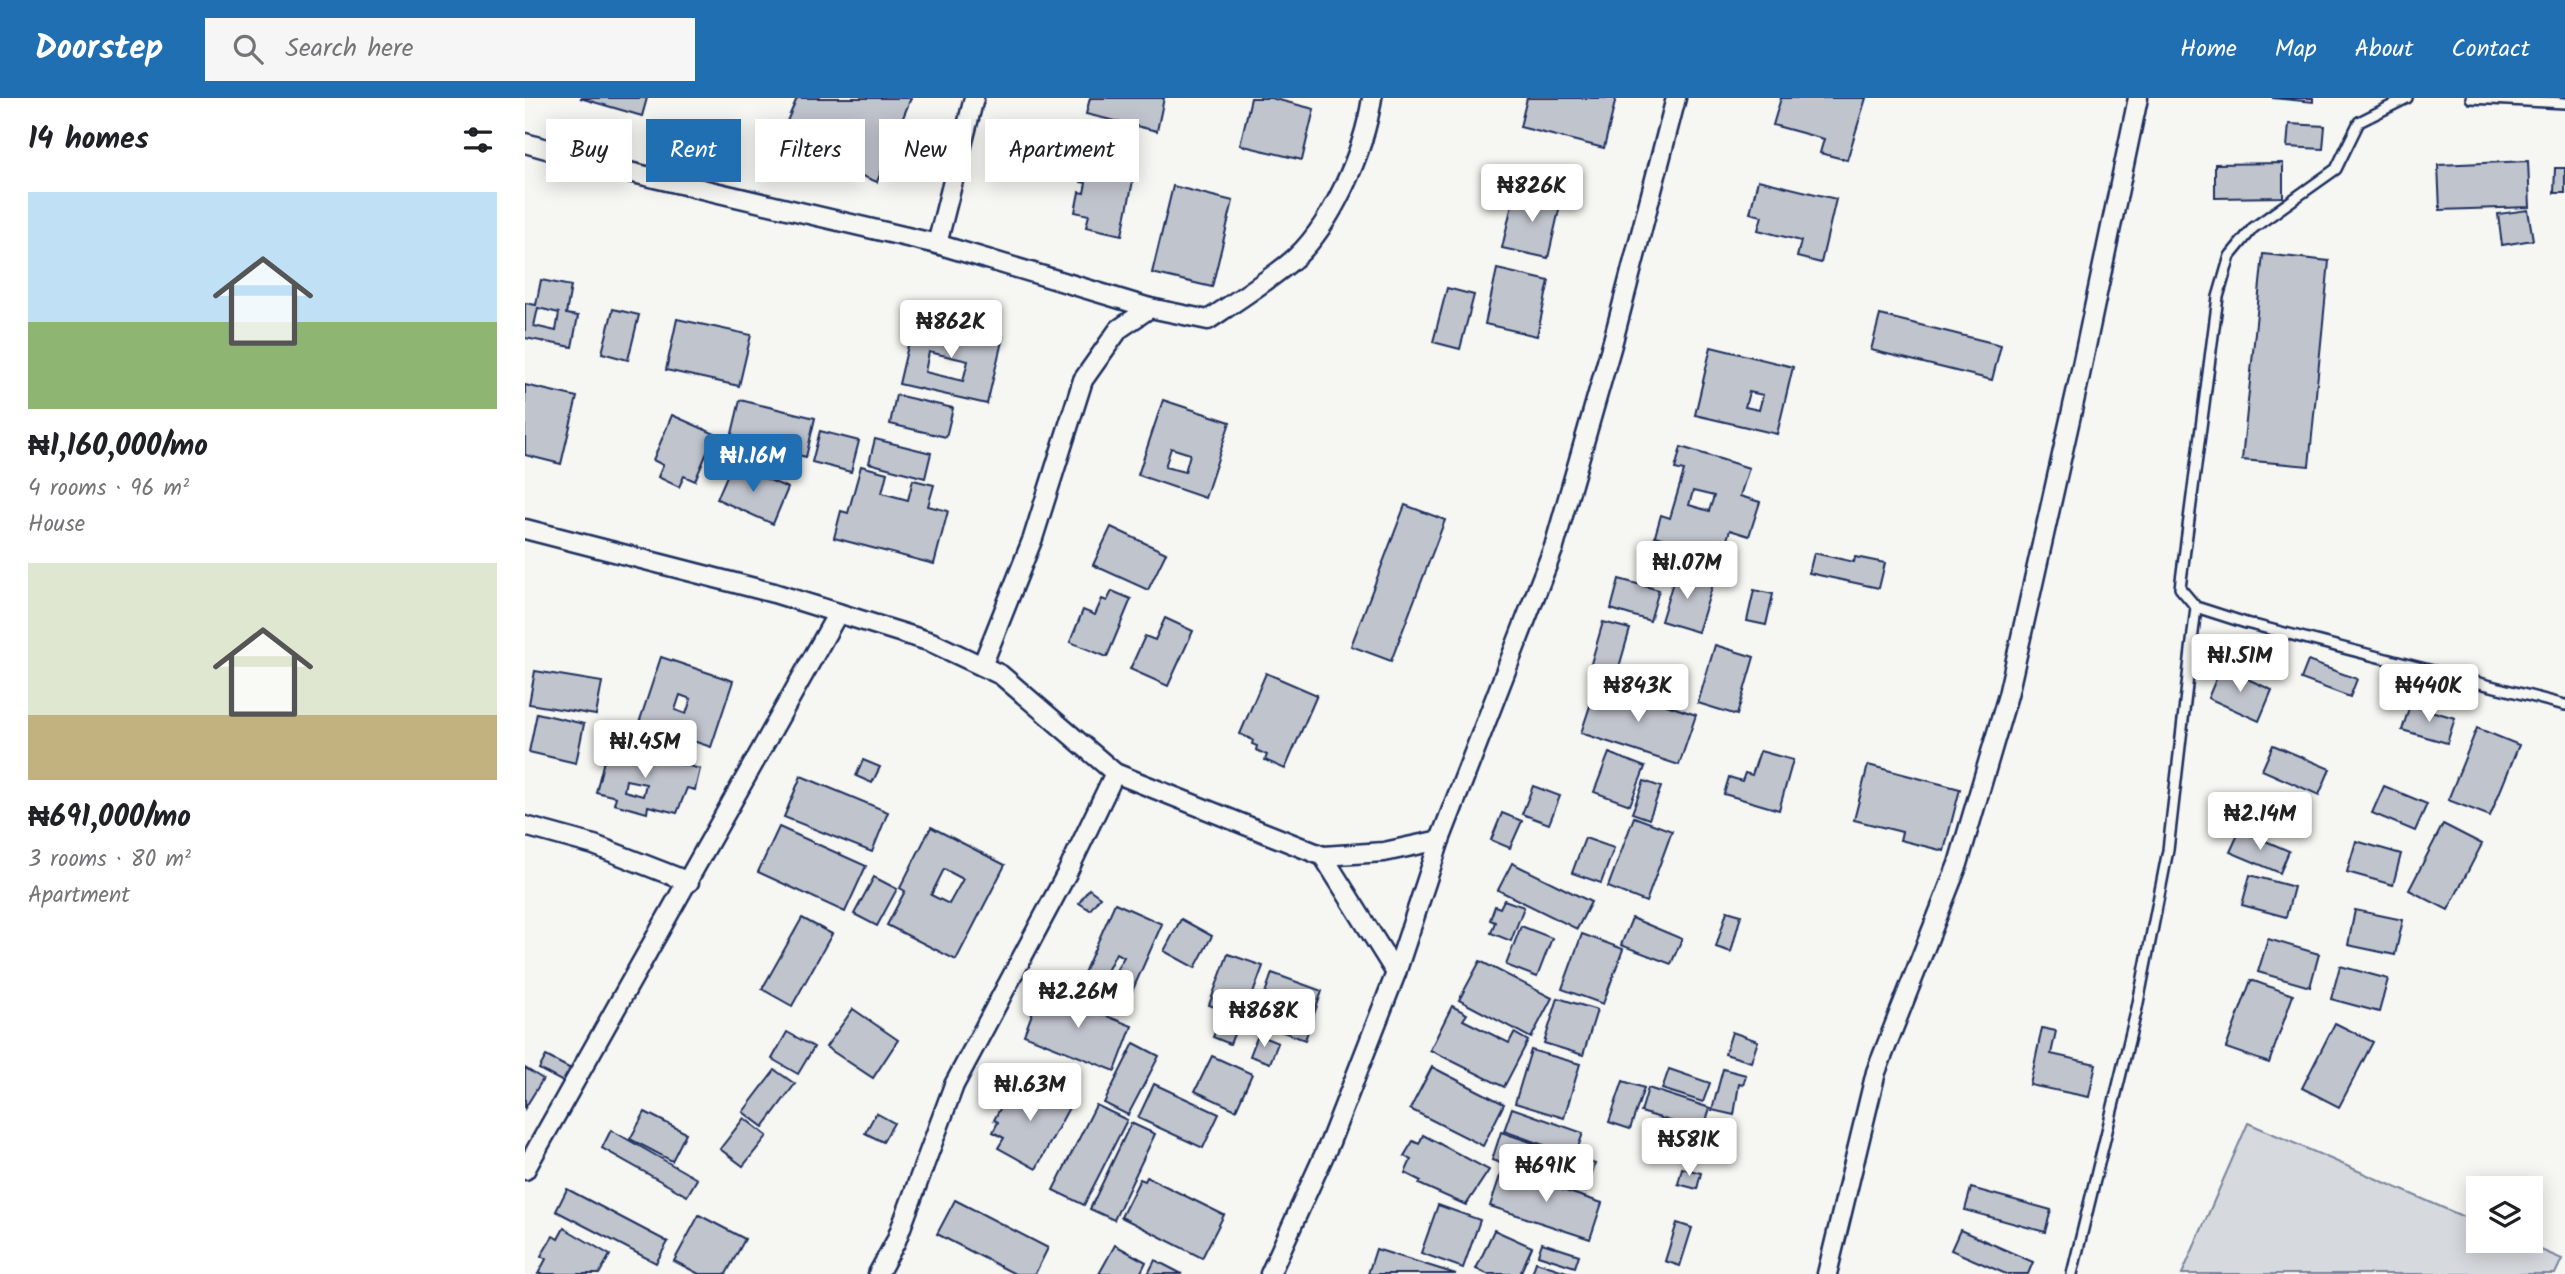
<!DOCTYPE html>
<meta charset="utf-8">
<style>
:root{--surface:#fff;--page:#f6f6f6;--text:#202124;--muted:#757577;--accent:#1f6fb2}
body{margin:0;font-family:Kalam,sans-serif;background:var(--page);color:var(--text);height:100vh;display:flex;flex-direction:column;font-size:26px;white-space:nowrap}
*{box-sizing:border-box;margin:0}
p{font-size:23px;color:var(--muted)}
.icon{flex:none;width:38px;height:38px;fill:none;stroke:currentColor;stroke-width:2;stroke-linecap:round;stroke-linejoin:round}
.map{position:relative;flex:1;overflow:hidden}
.panel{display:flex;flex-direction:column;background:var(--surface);width:525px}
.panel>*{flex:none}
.hud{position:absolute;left:21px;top:21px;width:665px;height:63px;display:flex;gap:14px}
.buttons{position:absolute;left:1941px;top:1078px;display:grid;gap:14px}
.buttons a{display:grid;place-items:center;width:77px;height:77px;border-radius:0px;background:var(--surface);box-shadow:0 4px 18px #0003;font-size:35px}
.price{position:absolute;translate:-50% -60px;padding:0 16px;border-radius:7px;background:#fff;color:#222;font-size:23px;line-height:46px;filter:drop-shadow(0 2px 4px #0008)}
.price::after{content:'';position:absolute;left:50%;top:42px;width:21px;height:16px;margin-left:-10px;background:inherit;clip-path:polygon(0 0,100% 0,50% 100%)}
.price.current{background:var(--accent);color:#fff}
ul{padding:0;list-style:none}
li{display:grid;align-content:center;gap:14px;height:371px;padding:0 28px}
li span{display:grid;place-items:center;height:217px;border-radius:0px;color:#555}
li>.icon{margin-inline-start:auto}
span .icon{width:126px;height:126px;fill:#fffc;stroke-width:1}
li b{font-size:30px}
h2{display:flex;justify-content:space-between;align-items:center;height:84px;padding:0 28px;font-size:30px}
.tag{padding:0 24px;border-radius:0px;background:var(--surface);box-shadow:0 4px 18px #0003;font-size:24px;line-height:63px}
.tag.current{background:var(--accent);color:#fff}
header{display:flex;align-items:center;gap:42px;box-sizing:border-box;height:98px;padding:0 35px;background:var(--accent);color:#fff}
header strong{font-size:33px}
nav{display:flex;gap:38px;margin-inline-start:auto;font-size:24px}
.search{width:490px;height:63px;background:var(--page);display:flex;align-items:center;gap:18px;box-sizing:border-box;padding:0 24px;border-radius:0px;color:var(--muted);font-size:26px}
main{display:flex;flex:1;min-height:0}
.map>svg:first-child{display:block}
.green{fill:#d6d9dd;stroke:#78849e;stroke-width:2}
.building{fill:#c0c4cd;stroke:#1b2f5e;stroke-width:2;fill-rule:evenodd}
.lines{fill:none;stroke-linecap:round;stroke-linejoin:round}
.service-casing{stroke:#1b2f5e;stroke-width:14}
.minor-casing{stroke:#1b2f5e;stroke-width:23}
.service{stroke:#f6f6f2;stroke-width:9}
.minor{stroke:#f6f6f2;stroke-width:18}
</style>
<header>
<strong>Doorstep</strong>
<div class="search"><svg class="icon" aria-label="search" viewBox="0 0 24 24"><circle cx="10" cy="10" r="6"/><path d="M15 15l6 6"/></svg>Search here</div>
<nav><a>Home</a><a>Map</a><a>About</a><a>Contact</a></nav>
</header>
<main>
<section class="panel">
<h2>14 homes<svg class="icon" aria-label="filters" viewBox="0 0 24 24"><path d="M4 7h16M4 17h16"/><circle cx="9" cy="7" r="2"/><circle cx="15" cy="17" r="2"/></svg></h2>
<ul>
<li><span style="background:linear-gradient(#bfe0f5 60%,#8fb573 0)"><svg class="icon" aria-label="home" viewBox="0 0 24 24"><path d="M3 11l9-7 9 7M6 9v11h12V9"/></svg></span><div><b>₦1,160,000/mo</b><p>4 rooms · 96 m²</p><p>House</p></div></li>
<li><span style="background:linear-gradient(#dfe7d0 70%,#c2b280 0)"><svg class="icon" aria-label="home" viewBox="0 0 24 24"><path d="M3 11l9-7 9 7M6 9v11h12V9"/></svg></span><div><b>₦691,000/mo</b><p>3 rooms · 80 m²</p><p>Apartment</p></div></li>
</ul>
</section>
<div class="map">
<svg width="2040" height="1176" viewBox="0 0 2040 1176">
<rect width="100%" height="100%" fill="#f6f6f2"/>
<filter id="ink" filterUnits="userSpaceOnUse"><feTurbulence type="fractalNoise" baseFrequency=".0143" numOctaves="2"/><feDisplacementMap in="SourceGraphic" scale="14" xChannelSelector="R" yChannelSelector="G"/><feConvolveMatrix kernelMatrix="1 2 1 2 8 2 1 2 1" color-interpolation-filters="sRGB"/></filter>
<g filter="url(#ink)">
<!-- green -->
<path class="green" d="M1723 1025 1953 1125V1143H1995L2037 1161 2030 1176H1657Z"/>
<!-- building -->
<g class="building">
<path d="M55 0H122L117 18Z"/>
<path d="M272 0H386L352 84 253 44Z"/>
<path d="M565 0H639L632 33 561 16Z"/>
<path d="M726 0H746L789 11 777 62 715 47Z"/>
<path d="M1002 0H1091L1079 50 995 29Z"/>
<path d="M1256 0H1341L1322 62 1295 55 1299 41 1248 27Z"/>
<path d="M1747 0H1788V4Z"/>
<path d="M1764 26 1800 28 1798 51 1762 49Z"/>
<path d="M569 59 611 68 597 137 561 129 564 117 550 114 554 94 559 95 561 85 556 84 559 73 566 74Z"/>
<path d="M2003 63 2005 109 1915 112 1913 67Z"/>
<path d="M1758 65V99L1690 100V66Z"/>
<path d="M2030 70H2040V95H2029Z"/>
<path d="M1233 82 1311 101 1296 165 1272 159 1276 143 1233 132 1237 118 1225 115Z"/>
<path d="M648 88 708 103 687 189 627 175Z"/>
<path d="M990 93 1036 103 1023 160 977 150Z"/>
<path d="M2003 112 2008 142 1977 147 1973 116Z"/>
<path d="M1738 156 1804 163 1784 368 1717 362Z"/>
<path d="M972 171 1024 183 1012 238 960 226Z"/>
<path d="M16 182 46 188 41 216 53 218 47 249 0 240V205L11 207ZM13 210 34 215 31 233 9 228Z"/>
<path d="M922 190 949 197 935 251 908 244Z"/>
<path d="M88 211 114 217 103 262 77 255Z"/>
<path d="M1355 217 1476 247 1467 282 1346 252Z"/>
<path d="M390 218 478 239 462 306 374 286ZM404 254 443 263 438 283 400 274Z"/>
<path d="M152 221 226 237 214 288 141 272Z"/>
<path d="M1186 249 1268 269 1252 336 1170 317ZM1224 294 1238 297 1234 312 1220 309Z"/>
<path d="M0 287 52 299 36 366 0 357Z"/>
<path d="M371 297 428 310 421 339 365 326Z"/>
<path d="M215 302 290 320 281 359 206 340Z"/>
<path d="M638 302 705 324 680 400 613 377ZM646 350 665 356 660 374 640 369Z"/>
<path d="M147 317 190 336 170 383 159 378 154 389 133 379 138 367 128 362Z"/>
<path d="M295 333 334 343 326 374 287 364Z"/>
<path d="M350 341 406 355 400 380 344 365Z"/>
<path d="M1156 349 1224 370 1215 398 1235 404 1224 438 1205 432 1197 458 1130 438 1136 417 1145 420 1159 373 1150 371ZM1168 393 1189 398 1184 413 1164 407Z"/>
<path d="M207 366 263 390 248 426 192 401Z"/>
<path d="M336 368 362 375 357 395 383 402 388 382 409 387 403 408 423 413 409 466 309 440 316 413 323 415Z"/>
<path d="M880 407 920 422 866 563 826 548Z"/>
<path d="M586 429 641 455 623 492 568 467Z"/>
<path d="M1289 455 1329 464 1330 459 1360 465 1354 490 1284 475Z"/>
<path d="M1152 471 1189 483 1173 534 1136 523Z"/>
<path d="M1094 481 1134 492 1125 523 1086 511Z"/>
<path d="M1229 492 1248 496 1241 527 1222 523Z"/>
<path d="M587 493 606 501 582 559 545 544 558 512 570 517 577 501 582 503Z"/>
<path d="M640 520 668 533 643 588 605 571 620 538 630 542Z"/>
<path d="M1078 524 1105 531 1092 576 1065 569Z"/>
<path d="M1190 547 1229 559 1212 617 1173 605Z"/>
<path d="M136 559 208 583 186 649 114 625ZM155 597 166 601 161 616 150 612Z"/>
<path d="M1783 563 1832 581 1825 599 1776 581Z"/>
<path d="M1696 569 1747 592 1734 623 1683 600Z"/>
<path d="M10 573 77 584 71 617 4 606Z"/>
<path d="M741 575 792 597 760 671 740 662 742 657 731 652 732 648 727 646 728 642 715 636Z"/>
<path d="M1073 584 1171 617 1154 667 1056 635Z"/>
<path d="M1885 607 1930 620 1922 645 1877 632Z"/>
<path d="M12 615 59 626 51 665 4 654Z"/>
<path d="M1952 630 1994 647 1965 718 1923 702Z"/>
<path d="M83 647 105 653 107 647 116 650 115 655 175 671 170 692 162 690 152 715 123 708 122 715 89 706 91 699 71 694ZM101 682 121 686 118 698 99 693Z"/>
<path d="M1748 647 1805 671 1794 697 1737 672Z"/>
<path d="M1235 653 1268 662 1254 712 1199 696 1204 679 1217 683 1220 675 1227 677Z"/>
<path d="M1084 655 1120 669 1105 707 1069 694Z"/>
<path d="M338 662 355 669 347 685 331 678Z"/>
<path d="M1343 667 1435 691 1419 753 1375 742 1377 734 1329 722Z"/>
<path d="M276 678 363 714 347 754 259 719Z"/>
<path d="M1119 683 1136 689 1124 721 1107 715Z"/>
<path d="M1008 688 1035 698 1024 726 997 716Z"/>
<path d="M1859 688 1902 706 1890 733 1847 715Z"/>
<path d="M977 715 997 723 985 750 966 742Z"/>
<path d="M1109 719 1147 733 1121 804 1083 789Z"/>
<path d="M1918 726 1957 746 1923 812 1884 792Z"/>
<path d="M254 729 341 768 320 814 233 774Z"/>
<path d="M406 729 480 767 431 862 362 827 380 793 375 790ZM419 771 438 781 424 806 406 797Z"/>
<path d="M1715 732 1764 753 1755 775 1705 754Z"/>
<path d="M1060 740 1089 750 1076 785 1047 775Z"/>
<path d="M1831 743 1876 756 1868 787 1822 774Z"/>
<path d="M987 765 1066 804 1052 831 973 792Z"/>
<path d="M1725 777 1769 789 1761 819 1717 807Z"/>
<path d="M349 779 372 791 352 828 329 816Z"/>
<path d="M564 791 575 799 565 812 554 805Z"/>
<path d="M979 802 999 809 986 843 966 835 970 824 965 822 970 808 975 810Z"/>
<path d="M590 805 637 826 605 898 558 877ZM591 855 599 859 589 876 582 873Z"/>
<path d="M1830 812 1878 822 1870 857 1823 847Z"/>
<path d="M1202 813 1216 817 1206 854 1191 849Z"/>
<path d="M277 820 307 836 267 908 237 891Z"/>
<path d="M1107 820 1157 841 1146 866 1096 847Z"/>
<path d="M656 821 687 838 670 870 639 853Z"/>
<path d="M996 828 1027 840 1012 879 981 867Z"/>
<path d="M1057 836 1098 851 1078 906 1037 891Z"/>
<path d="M1743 841 1794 856 1785 889 1733 874Z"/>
<path d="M703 856 738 868 719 920 684 907Z"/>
<path d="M955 863 1027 900 1006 940 934 902Z"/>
<path d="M1815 868 1863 881 1854 914 1806 901Z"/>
<path d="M747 875 797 893 780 942 730 924Z"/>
<path d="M1726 882 1768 897 1744 965 1701 950Z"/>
<path d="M516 892 607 928 590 973 499 937Z"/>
<path d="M1033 900 1072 912 1058 957 1019 945Z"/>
<path d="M927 908 942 916 938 922 984 945 989 935 1003 943 979 989 905 952Z"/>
<path d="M328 911 373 942 348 980 301 949Z"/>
<path d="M695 922 712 929 705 946 688 939Z"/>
<path d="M1810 925 1848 944 1814 1009 1777 990Z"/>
<path d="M1517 930 1531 933 1526 956 1571 966 1564 999 1505 987Z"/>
<path d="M262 934 289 949 273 976 247 961Z"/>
<path d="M1207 934 1233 943 1226 964 1200 956Z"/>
<path d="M733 937 753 945 745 965 725 958Z"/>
<path d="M609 945 634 958 603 1017 579 1005Z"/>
<path d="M1006 952 1055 966 1039 1020 990 1005Z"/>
<path d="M21 958 46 971 38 984 14 971Z"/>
<path d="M687 958 727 976 711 1012 670 993Z"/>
<path d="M907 969 979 1006 958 1048 885 1011Z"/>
<path d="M0 970 18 981 0 1010Z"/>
<path d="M1144 971 1185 985 1178 1004 1137 991Z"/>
<path d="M1198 971 1221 977 1218 987 1214 986 1209 1017 1187 1012Z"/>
<path d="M250 972 270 986 238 1029 218 1014Z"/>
<path d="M1098 983 1119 990 1105 1031 1084 1024Z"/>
<path d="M510 984 547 1004 511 1071 473 1050 479 1040 468 1034 473 1024 469 1022 482 997 487 999 493 988 504 994Z"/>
<path d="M629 986 694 1016 678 1050 613 1020Z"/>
<path d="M1123 990 1185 1010 1178 1033 1116 1014Z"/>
<path d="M571 1007 602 1022 559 1107 528 1092Z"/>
<path d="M987 1010 1058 1035 1050 1058 979 1033Z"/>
<path d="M120 1014 161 1035 147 1063 105 1041Z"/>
<path d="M351 1015 369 1025 358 1044 340 1035Z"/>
<path d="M219 1020 242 1038 218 1068 195 1051Z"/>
<path d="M606 1025 630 1036 589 1122 565 1111Z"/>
<path d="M86 1032 172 1081 162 1098 77 1050Z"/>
<path d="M976 1034 1070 1066 1061 1094 967 1062Z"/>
<path d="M898 1037 964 1072 941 1107 894 1086 896 1083 880 1075 886 1062 879 1058 888 1043 894 1046Z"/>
<path d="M1157 1070 1176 1075 1172 1091 1153 1086Z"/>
<path d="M977 1072 1077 1105 1065 1141 965 1108Z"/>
<path d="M622 1079 699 1117 677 1160 596 1119 615 1081 620 1083Z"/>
<path d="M1446 1090 1526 1112 1520 1134 1440 1112Z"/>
<path d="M42 1091 143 1144 131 1165 31 1113Z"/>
<path d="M430 1102 523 1150 510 1176H490L412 1136Z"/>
<path d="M913 1107 955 1122 938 1170 896 1155Z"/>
<path d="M174 1117 220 1141 201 1176H174L149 1163Z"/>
<path d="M1152 1125 1167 1130 1155 1168 1140 1163Z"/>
<path d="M39 1130 85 1157 74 1176H13L21 1161 16 1158 28 1138 33 1141Z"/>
<path d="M969 1132 1007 1149 995 1176H962L951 1171Z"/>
<path d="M1435 1132 1508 1164 1503 1176H1481L1426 1152Z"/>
<path d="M1017 1145 1054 1157 1050 1169 1013 1157Z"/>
<path d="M590 1147 621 1164 615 1176H574Z"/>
<path d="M851 1151 931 1176H843Z"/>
<path d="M630 1162 657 1176H623Z"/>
<path d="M1011 1164 1048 1176H1007Z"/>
</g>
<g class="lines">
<!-- service casing -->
<g class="service-casing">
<g id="service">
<path d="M1882 0 1834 24 1811 71 1728 130 1705 158 1693 199 1655 490 1671 509 1721 525 2040 607"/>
<path d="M1946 0 2040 5"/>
<path d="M1547 1176 1612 910 1643 752 1671 509"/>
</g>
</g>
<!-- minor casing -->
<g class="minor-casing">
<g id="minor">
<path d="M0 45 104 74 412 146 625 210"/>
<path d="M412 146 449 0"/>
<path d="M0 431 249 495 406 544 476 577 590 675 798 758 859 754 915 742"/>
<path d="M457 568 508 440 558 282 594 231 625 210 683 222C710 204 738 186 763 166 806 132 839 53 847 0"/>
<path d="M0 728 69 747 164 784"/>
<path d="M798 758 871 875"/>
<path d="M0 1072 313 515"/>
<path d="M353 1176 371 1143 429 987 542 775 590 675"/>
<path d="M745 1176 805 1044 871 875 915 742 1029 449 1088 243 1151 0"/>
<path d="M1302 1176 1351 974 1433 766 1483 597 1555 277 1613 0"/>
</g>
</g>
<!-- service -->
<use href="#service" class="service"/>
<!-- minor -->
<use href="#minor" class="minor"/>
</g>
</g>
</svg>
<div class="buttons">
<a><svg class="icon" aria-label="layers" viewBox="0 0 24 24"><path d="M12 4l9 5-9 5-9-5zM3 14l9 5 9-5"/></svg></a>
</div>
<b class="price" style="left:1007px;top:126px">₦826K</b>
<b class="price" style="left:426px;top:262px">₦862K</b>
<b class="price current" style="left:228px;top:396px">₦1.16M</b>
<b class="price" style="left:1162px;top:503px">₦1.07M</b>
<b class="price" style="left:1715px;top:596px">₦1.51M</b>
<b class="price" style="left:1113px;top:626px">₦843K</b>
<b class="price" style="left:1904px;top:626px">₦440K</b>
<b class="price" style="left:120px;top:682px">₦1.45M</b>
<b class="price" style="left:1735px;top:754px">₦2.14M</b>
<b class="price" style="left:553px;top:932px">₦2.26M</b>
<b class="price" style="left:739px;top:951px">₦868K</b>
<b class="price" style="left:505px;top:1025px">₦1.63M</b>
<b class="price" style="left:1164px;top:1080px">₦581K</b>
<b class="price" style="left:1021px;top:1106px">₦691K</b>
<div class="hud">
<a class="tag">Buy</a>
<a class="tag current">Rent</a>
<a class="tag">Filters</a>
<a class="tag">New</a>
<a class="tag">Apartment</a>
</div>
</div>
</main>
